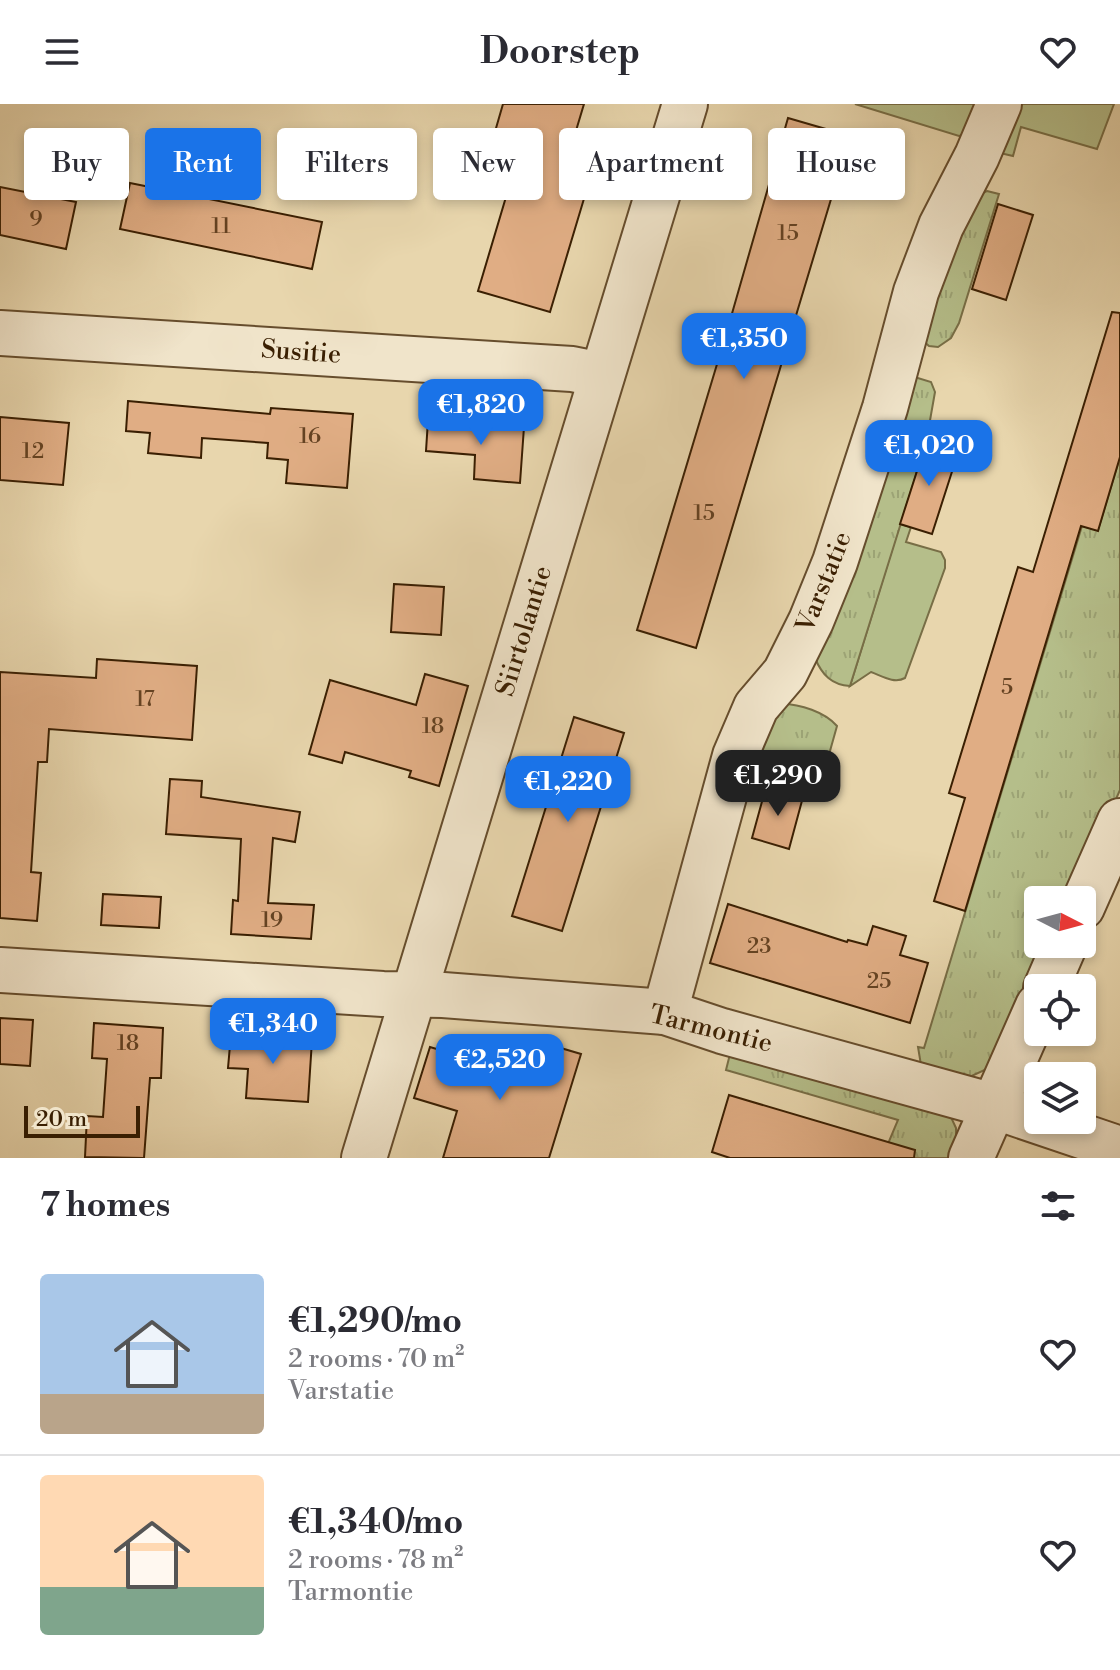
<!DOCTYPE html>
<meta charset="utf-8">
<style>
:root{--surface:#fff;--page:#f7f7f7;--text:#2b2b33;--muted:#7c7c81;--line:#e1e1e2;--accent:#1a73e8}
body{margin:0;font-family:"Libre Bodoni",serif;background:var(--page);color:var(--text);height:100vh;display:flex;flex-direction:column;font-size:30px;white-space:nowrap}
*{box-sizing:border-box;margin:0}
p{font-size:26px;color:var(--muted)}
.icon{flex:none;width:44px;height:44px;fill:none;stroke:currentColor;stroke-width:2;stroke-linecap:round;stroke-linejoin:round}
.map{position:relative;height:1054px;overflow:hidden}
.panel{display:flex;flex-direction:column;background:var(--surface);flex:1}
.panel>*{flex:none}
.top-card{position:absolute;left:24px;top:24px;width:1072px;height:72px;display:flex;gap:16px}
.needle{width:52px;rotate:96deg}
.fabs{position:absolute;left:1024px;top:782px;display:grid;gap:16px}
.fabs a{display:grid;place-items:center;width:72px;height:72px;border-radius:8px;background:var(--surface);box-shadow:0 4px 12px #0003;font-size:40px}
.scale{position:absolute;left:24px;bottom:20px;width:116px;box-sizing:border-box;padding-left:8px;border:4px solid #3a1f02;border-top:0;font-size:22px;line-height:28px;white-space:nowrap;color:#3a1f02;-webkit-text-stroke:6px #f0e4ca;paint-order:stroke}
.price{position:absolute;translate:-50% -68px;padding:0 18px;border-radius:16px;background:var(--accent);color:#fff;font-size:26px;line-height:52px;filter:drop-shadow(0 2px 4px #0008)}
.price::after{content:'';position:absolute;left:50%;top:48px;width:24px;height:18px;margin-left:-12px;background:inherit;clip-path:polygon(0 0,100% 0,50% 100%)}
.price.active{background:#222;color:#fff}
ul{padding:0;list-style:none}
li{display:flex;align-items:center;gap:24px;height:200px;padding:0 40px}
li+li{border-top:2px solid var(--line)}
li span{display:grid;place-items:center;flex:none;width:224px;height:160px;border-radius:8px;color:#555}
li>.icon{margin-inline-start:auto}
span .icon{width:96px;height:96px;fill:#fffc;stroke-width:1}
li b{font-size:34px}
h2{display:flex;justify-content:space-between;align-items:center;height:96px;padding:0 40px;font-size:34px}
.pill{padding:0 28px;border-radius:8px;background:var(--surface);box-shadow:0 4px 12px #0003;font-size:28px;line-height:72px}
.pill.active{background:var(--accent);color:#fff}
header{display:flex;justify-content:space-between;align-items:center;height:104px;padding:0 40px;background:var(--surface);font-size:36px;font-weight:700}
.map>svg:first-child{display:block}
.green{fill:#b5be8a;stroke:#786e46;stroke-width:2}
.park{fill:url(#park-tufts);stroke:#786e46;stroke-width:2}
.building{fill:#e0ad84;stroke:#3a1f02;stroke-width:2}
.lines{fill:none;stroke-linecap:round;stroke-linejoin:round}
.minor-casing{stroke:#664d2d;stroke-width:48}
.minor{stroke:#f0e4ca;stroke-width:44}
.labels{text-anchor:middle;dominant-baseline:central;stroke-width:6;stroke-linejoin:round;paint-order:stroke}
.number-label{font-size:22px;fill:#644222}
.street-label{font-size:26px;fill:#3a1f02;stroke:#f0e4ca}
</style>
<header><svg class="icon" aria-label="menu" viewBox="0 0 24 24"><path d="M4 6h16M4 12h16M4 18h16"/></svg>Doorstep<svg class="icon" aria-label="heart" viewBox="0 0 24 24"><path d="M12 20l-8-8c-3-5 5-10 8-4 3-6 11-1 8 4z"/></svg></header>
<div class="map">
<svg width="1120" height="1054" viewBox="0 0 1120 1054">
<defs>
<pattern id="park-tufts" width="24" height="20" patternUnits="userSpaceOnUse" patternTransform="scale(2)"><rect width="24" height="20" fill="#b5be8a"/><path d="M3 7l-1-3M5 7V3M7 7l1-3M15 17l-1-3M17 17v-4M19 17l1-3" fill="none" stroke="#9ca375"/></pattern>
</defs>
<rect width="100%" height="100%" fill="#e8d6ad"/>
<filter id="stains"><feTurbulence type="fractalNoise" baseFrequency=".0025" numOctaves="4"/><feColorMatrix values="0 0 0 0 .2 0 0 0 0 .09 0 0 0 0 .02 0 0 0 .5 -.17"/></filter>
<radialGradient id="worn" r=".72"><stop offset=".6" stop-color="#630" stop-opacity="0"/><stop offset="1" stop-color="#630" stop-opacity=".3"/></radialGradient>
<!-- green -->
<g class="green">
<path d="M855 0H986L969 29 959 32Z"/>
<path d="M1013 0H1114L1097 45 1021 23 1013 52 1000 49Z"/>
<path d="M900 420 911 423 906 438 941 448 945 456V464L905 574C894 580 882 572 871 568L850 582Z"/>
</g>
<!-- park -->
<g class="park">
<path d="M987 87 999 90 959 219 951 234 938 243 929 242 921 235 924 206 980 90Z"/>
<path d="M908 271 931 278 935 288 926 339 850 582C832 581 822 571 815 554Z"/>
<path d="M1120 353V686L1071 796H1038V840H1052L989 964 963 976 922 967 918 943 924 944 1082 422 1098 426Z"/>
<path d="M782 600C800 600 825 608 837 622L821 679 749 657Z"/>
<path d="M731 946 950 1011 956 1024V1054H882L898 1016 726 966Z"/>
</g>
<!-- building -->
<g class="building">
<path d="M503 0H584L566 60 592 68 550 208 478 187 520 46 492 38Z"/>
<path d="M788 14 850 32 696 544 637 526 727 227Z"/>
<path d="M130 79 322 118 312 165 120 125Z"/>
<path d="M0 83 76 98 66 145 0 131Z"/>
<path d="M998 100 1033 111 1006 196 972 185Z"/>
<path d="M1112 208 1120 209V353L1098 427 1081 422 965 807 934 797 965 694 949 689 1018 463 1033 468Z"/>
<path d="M128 297 270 310 271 304 353 310 347 384 286 379 288 356 267 354 268 339 202 334 201 354 148 349 150 329 126 327Z"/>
<path d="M0 313 69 319 63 381 0 376Z"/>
<path d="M428 316 524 323 520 379 474 375 475 351 426 347Z"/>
<path d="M926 339 958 349 932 430 900 420Z"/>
<path d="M394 480 444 483 441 531 391 528Z"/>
<path d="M97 555 197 562 192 636 49 625 47 658H38L31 768 41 769 37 817 0 814V568L96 574Z"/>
<path d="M425 570 468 582 439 682 409 673 411 667 345 648 342 659 309 650 330 576 416 601Z"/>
<path d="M574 613 624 629 562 827 512 812Z"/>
<path d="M170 675 202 677 201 693 300 708 295 738 273 734 268 799 314 801 311 835 231 830 233 796 238 797 241 735 166 730Z"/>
<path d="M766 683 803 693 789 745 752 734Z"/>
<path d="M103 790 161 793 159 824 101 821Z"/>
<path d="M728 800 847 838 848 836 867 841 873 822 906 832 900 851 928 859 910 919 710 859Z"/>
<path d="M0 914 33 916 30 962 0 960Z"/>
<path d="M94 919 163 924 161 974H150L144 1054 85 1053 87 1012 103 1013 107 955 92 954Z"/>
<path d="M231 930 312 936 308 998 246 994 248 965 228 964Z"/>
<path d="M537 937 581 950 549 1054H443L457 1007 414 994 430 943 526 972Z"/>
<path d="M729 991 915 1046 914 1054H730L712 1048Z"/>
</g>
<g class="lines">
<!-- minor casing -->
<g class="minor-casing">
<g id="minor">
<path d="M0 229 572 265 602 271"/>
<path d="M1082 803 1120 717"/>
<path d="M0 866 383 890 443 891 665 908 722 927 993 1002 1120 1045"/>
<path d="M1046 884 1065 840"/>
<path d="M665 908 735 652 756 603 785 569 811 517 835 458 885 304 916 188 941 122 977 52 999 0"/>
<path d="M364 1054 685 0"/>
<path d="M971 1054 1038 902"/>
</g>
</g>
<!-- minor -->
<use href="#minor" class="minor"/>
</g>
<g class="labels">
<!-- number labels -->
<g class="number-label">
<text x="36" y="115">9</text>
<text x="221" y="122">11</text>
<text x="788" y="129">15</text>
<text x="310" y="332">16</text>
<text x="33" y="347">12</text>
<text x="704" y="409">15</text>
<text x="1007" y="583">5</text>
<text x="145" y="595">17</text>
<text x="433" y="622">18</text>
<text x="272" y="816">19</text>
<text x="759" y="842">23</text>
<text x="879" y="877">25</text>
<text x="128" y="939">18</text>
</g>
<!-- street labels -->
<g class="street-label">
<text transform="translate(301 248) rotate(4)">Susitie</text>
<text transform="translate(824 478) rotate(-68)">Varstatie</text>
<text transform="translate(524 527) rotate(-73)">Siirtolantie</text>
<text transform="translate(711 925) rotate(14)">Tarmontie</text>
</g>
</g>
<rect width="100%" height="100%" filter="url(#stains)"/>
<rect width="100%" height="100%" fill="url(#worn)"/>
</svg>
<div class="fabs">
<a><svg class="needle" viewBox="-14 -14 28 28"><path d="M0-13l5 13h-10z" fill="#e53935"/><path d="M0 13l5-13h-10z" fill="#7c7c81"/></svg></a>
<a><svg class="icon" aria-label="locate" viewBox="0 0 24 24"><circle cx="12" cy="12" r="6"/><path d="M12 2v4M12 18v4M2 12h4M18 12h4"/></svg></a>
<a><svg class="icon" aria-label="layers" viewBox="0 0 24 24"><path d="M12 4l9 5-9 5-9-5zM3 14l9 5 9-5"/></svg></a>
</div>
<div class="scale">20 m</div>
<b class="price" style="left:744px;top:277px">€1,350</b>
<b class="price" style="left:481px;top:343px">€1,820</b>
<b class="price" style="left:929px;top:384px">€1,020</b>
<b class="price active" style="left:778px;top:714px">€1,290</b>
<b class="price" style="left:568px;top:720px">€1,220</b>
<b class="price" style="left:273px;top:962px">€1,340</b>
<b class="price" style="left:500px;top:998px">€2,520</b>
<div class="top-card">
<a class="pill">Buy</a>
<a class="pill active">Rent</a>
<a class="pill">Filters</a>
<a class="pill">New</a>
<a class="pill">Apartment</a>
<a class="pill">House</a>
</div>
</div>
<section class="panel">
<h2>7 homes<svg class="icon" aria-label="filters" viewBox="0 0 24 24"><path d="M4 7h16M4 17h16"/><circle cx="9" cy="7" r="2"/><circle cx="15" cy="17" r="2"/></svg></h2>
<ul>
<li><span style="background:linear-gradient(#a9c7e8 75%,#b9a48a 0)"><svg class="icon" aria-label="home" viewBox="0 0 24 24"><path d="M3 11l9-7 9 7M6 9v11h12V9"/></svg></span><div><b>€1,290/mo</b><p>2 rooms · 70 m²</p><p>Varstatie</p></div><svg class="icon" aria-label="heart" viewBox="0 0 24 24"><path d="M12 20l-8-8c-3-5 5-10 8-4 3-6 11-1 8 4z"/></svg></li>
<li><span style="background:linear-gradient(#ffd9b3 70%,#7fa58c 0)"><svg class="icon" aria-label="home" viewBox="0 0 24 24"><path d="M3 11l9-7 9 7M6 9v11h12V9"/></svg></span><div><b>€1,340/mo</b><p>2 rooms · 78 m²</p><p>Tarmontie</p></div><svg class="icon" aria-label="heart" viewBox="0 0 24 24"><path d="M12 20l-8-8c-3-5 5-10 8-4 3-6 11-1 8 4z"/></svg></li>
</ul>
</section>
